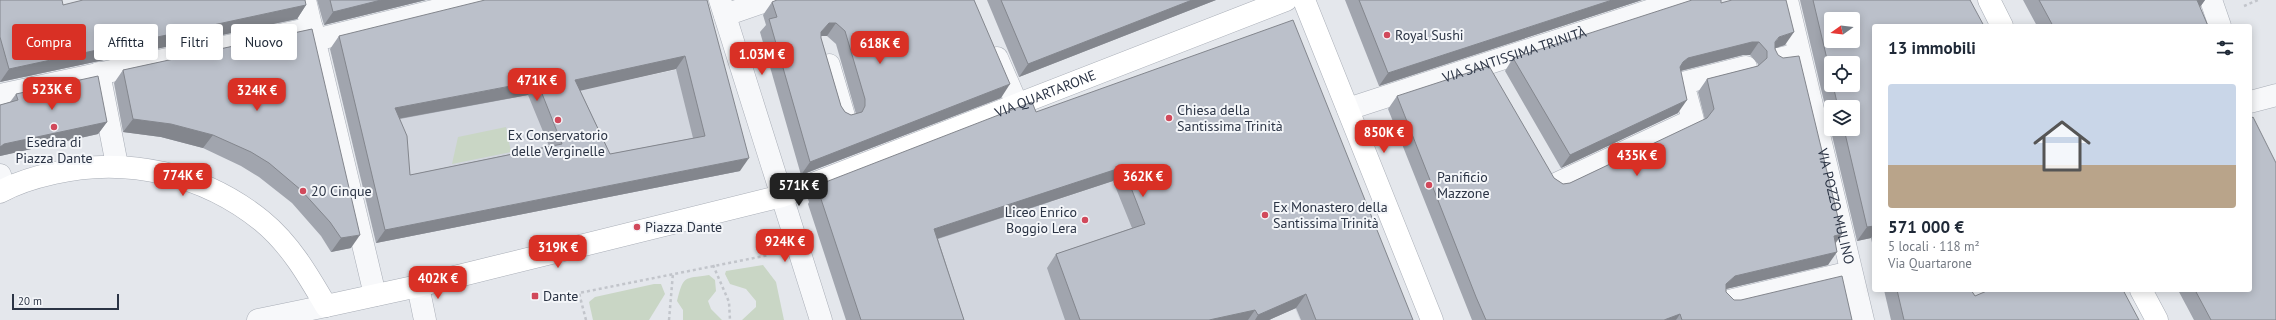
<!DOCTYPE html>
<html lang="it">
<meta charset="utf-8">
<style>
:root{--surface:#fff;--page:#f6f6f7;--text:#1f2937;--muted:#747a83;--accent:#d93025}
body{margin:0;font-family:"PT Sans",sans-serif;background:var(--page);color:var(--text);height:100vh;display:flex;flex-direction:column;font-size:15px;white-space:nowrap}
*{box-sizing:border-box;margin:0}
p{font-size:13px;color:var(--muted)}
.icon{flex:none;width:22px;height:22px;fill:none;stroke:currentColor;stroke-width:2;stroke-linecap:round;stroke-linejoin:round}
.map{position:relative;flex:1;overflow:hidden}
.side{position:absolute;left:1872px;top:24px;width:380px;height:268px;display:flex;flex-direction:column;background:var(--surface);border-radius:4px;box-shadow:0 2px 10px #0003}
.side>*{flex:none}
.top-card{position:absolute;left:12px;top:24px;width:380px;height:36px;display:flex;gap:8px}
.needle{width:26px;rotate:256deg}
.controls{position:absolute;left:1824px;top:12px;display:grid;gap:8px}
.controls a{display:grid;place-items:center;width:36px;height:36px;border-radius:4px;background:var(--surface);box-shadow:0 2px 10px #0003;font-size:20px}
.scale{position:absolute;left:12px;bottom:10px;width:107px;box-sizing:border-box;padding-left:4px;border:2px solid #2b3445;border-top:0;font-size:11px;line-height:14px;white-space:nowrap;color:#2b3445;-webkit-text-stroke:3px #f4f6f9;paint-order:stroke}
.price{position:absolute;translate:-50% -34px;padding:0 9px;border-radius:8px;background:var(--accent);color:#fff;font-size:13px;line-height:26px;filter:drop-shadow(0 1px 2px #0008)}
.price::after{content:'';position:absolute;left:50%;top:24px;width:12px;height:9px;margin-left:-6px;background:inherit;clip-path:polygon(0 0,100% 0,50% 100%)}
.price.current{background:#222;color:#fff}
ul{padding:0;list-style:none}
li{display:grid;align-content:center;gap:8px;height:212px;padding:0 16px}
li span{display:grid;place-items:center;height:124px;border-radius:4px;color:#555}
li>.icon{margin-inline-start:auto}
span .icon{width:72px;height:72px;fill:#fffc;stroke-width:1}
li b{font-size:17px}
h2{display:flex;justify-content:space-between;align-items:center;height:48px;padding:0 16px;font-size:17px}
.pill{padding:0 14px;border-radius:4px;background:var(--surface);box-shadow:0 2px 10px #0003;font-size:14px;line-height:36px}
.pill.current{background:var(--accent);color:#fff}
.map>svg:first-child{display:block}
.built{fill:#d2d6de}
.green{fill:#c9d6c5}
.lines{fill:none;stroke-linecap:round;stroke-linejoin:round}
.pedestrian-casing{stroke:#a9aeb7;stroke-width:23}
.minor-casing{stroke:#a9aeb7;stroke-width:23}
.secondary-casing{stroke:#a9aeb7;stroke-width:23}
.path{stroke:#c2c5cb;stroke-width:2.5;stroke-dasharray:3 3;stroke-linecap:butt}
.pedestrian{stroke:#f7f8fa;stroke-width:22}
.minor{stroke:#f7f8fa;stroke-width:22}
.secondary{stroke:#fff;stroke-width:22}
.wall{fill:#a1a5ae;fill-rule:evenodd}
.shaded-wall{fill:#83868d}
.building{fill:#bbc0ca;stroke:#83868d;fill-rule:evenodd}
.poi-dot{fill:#d1495b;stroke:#f4f6f9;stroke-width:1.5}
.labels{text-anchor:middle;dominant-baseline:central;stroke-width:4;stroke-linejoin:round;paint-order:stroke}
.poi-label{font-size:14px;fill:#2b3445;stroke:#f4f6f9;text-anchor:start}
.street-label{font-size:14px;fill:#2b3445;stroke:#f4f6f9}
</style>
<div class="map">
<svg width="2276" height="320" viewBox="0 0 2276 320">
<rect width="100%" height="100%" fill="#e4e7ec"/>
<!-- built -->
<g class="built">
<path d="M524 4 566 93 712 62 740 171 385 241 362 139Z"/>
<path d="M1113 181 1397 320H1300L1295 308 1269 320H846L859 186 1051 202Z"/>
</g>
<!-- green -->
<g class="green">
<path d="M506 127 511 152 452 164 458 137Z"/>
<path d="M763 265 776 282 784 320H742L756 307V301L746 289 730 284 725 274 726 271Z"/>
<path d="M709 275 715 280 716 291 708 301 711 309 722 320H683V310L677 301C684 275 683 279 709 275Z"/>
<path d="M654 284H661L665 294 649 320H593L589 302 595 297Z"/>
</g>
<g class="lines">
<!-- pedestrian casing -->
<g class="pedestrian-casing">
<g id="pedestrian">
<path d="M315 40 478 0"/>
<path d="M1778 59 1799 54"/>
<path d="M829 65 844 116"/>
<path d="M1556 184 1693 120 1683 83 1746 67"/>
<path d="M258 320 326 306"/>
</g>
</g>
<!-- minor casing -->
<g class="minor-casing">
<g id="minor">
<path d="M305 0 375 295"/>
<path d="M720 0 821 320"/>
<path id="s1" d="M1787 0 1863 320"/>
<path d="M2211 0 2220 26"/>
<path d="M725 15 769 0"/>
<path d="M997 58 1017 104"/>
<path d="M99 73 117 165"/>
<path d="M0 95 312 28"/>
<path d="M2250 102 2276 95"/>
<path id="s2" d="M1348 109 1682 0"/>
<path d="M0 175 5 189"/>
<path d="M418 286 425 320"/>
<path d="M1729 301 1851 272"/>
</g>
</g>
<!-- secondary casing -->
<g class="secondary-casing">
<g id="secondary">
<path d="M1304 0 1432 320"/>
<path d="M1989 0 2002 26"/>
<path id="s3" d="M0 192C16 183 36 177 54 173 127 156 204 174 262 221 290 244 308 275 326 306L418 286 782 196 1286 0"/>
<path d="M2141 290 2157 320"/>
</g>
</g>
<!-- path -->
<g class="path">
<path d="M2244 6 2258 0"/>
<path d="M713 265 729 302 730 320"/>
<path d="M586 320 579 293 769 255"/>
<path d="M669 320 673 273"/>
</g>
<!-- pedestrian -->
<use href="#pedestrian" class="pedestrian"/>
<!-- minor -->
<use href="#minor" class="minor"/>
<!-- secondary -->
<use href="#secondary" class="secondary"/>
</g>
<!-- wall -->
<g class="wall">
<path d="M0 0 63 5H306L297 19 0 82Z"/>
<path d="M317 0H426L324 25Z"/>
<path d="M707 0 740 171 376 243 330 49 339 36ZM676 69 693 138 610 154 580 90ZM528 95 549 146 410 175 400 119Z"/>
<path d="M974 0 1001 98 801 175 760 32 766 25 763 15 772 2ZM821 36H827L836 44 856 114 851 115 845 112 841 106 821 38Z"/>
<path d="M987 0H1216L1019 77Z"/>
<path d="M1345 0H1642L1379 86Z"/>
<path d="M1800 0H1970L1874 26V252L1871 238 1857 241ZM1831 63 1853 85H1831ZM1831 107H1853V129H1831Z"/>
<path d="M2023 0H2205L2200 7 2208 26H2037Z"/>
<path d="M1721 3 1785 45 1775 48 1835 243 1828 265 1726 289V292L1734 300 1852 320H1472L1388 109 1397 96 1554 178 1563 184 1570 183 1705 120 1698 92 1707 79 1758 66V64L1750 55H1743L1681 71 1678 113 1561 168 1505 71 1513 58Z"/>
<path d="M312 29 351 248 331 252 321 236 292 203 259 177 241 166 203 148 161 137 123 132 114 83 123 70Z"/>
<path d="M16 94 107 122 98 134 0 156V105L10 102Z"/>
<path d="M1036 112 1413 320H1301L1296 308 1269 320H1065L1047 268 1056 254 1132 228 1113 181 938 239 964 320H846L808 204 809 202 808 199 818 185Z"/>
<path d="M1884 290H1971L1975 296 2139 320H1891Z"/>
<path d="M2178 290H2250L2276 320H2194Z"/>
</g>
<!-- shaded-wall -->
<g class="shaded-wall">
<path d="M381 0H426L324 25 333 12Z"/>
<path d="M1192 0H1216L1019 77 1028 64Z"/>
<path d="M1612 0H1642L1379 86 1388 73Z"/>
<path d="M2196 0H2205L2200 7 2187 12Z"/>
<path d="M306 5 297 19 0 82 9 69Z"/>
<path d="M829 23H836L827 36H820L821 32Z"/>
<path d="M1794 32 1785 45 1770 50 1779 37Z"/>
<path d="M1752 42H1759L1750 55H1743L1680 71 1674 74 1683 62 1688 58Z"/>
<path d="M685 56 676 69 566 94 575 80Z"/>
<path d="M537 81 528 95 386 121 395 108Z"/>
<path d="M1010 84 1001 98 801 175 810 162Z"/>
<path d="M1687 100 1678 113 1561 168 1570 155Z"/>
<path d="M133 119 171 124 213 135 203 148 161 137 123 132Z"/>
<path d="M107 122 98 134 0 156V147L4 144Z"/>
<path d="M749 158 740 171 376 243 385 230Z"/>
<path d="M1123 167 1113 181 924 243 934 229Z"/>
<path d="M1874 226V233L1871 238 1857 241 1867 227Z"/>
<path d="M1842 234 1833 247 1834 236Z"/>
<path d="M360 235 351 248 331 252 341 238Z"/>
<path d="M1837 252 1828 265 1726 289V284L1735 276Z"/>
<path d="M1306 294 1296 308 1269 320H1255L1258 315Z"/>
<path d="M1255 310 1248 320H1209Z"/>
<path d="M1680 314 1676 320H1664Z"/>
</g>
<!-- building -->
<g class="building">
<path d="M0 0H62L63 5 83 0H305L306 5 9 69 0 37Z"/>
<path d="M330 0H381L333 12Z"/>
<path d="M485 0H707L749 158 385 230 339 36ZM685 56 705 136 610 154 575 80ZM537 81 562 144 410 175 407 136 395 108Z"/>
<path d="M777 0H974L1010 84 810 162 769 19 777 17 772 2ZM829 23H836L845 31 865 99V106L862 112 851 115 845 112 841 106 821 38V32Z"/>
<path d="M1001 0H1192L1028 64Z"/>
<path d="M1359 0H1612L1388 73Z"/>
<path d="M1692 0H1721V3L1732 0H1786L1794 32 1779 37 1775 42V49L1778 55 1783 58 1799 56 1842 234 1834 236 1837 252 1735 276 1726 284V292L1734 300H1741L1842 276 1852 320H1682L1680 314 1664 320H1486L1476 297 1397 96 1489 66 1554 178 1563 184 1570 183 1707 118 1714 109 1707 79 1758 66 1767 58V51L1759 42H1752L1688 58 1683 62 1680 67 1687 100 1570 155 1513 58Z"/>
<path d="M1813 0H1970L1984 26H1874V226L1867 227 1844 129H1853V107H1838L1833 85H1853V63H1831V76ZM1831 19H1853V41H1831Z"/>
<path d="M2039 0H2197L2208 26H2053Z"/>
<path d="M1293 20 1413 320H1316L1306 294 1258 315 1255 310 1209 320H1080L1056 254 1145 224 1123 167 934 229 964 320H861L818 190H820L818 185 1032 102 1036 112Z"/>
<path d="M312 29 360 235 341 238 330 222 301 190 269 163 251 152 213 135 171 124 133 119 123 70Z"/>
<path d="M98 76 107 122 4 144 0 147V105L18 100 16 94Z"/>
<path d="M2253 117 2276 163V320H2211L2195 290H2250V119Z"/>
<path d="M1897 290H1971L1975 296 1989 290H2123L2139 320H1904Z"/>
</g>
<!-- markers -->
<g class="poi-dot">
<circle cx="1387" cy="35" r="4"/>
<circle cx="1169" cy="118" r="4"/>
<circle cx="558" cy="120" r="4"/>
<circle cx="54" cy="127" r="4"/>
<circle cx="1429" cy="185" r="4"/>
<circle cx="303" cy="191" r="4"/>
<circle cx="1265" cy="215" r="4"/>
<circle cx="1085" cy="220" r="4"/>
<circle cx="637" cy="227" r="4"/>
<rect x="531" y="292" width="8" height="8" rx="2"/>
</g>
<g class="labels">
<!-- poi labels -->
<g class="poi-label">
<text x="1395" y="35">Royal Sushi</text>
<text x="1177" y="110">Chiesa della<tspan x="1177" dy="16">Santissima Trinità</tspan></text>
<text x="558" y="135" text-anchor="middle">Ex Conservatorio<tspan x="558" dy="16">delle Verginelle</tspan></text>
<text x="54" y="142" text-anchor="middle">Esedra di<tspan x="54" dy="16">Piazza Dante</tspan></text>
<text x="1437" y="177">Panificio<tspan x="1437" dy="16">Mazzone</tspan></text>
<text x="311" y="191">20 Cinque</text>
<text x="1273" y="207">Ex Monastero della<tspan x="1273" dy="16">Santissima Trinità</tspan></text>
<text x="1077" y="212" text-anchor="end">Liceo Enrico<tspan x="1077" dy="16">Boggio Lera</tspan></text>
<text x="645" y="227">Piazza Dante</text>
<text x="543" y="296">Dante</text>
</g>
<!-- street labels -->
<g class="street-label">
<text stroke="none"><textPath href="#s2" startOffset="175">VIA SANTISSIMA TRINITÀ</textPath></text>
<text stroke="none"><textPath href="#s3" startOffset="1137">VIA QUARTARONE</textPath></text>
<text stroke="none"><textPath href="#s1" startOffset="212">VIA POZZO MULINO</textPath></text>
</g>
</g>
</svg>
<div class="controls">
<a><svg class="needle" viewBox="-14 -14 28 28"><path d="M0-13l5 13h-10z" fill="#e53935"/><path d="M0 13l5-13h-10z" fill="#747a83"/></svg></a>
<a><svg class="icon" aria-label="locate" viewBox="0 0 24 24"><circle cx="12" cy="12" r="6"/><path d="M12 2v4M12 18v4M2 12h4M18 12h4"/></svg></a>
<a><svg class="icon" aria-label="layers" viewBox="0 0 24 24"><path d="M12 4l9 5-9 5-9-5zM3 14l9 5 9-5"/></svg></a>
</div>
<div class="scale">20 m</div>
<b class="price" style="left:880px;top:65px">618K €</b>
<b class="price" style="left:762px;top:76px">1.03M €</b>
<b class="price" style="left:537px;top:102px">471K €</b>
<b class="price" style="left:52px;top:111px">523K €</b>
<b class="price" style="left:257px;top:112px">324K €</b>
<b class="price" style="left:1384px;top:154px">850K €</b>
<b class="price" style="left:1637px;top:177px">435K €</b>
<b class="price" style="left:183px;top:197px">774K €</b>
<b class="price" style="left:1143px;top:198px">362K €</b>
<b class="price current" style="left:799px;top:207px">571K €</b>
<b class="price" style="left:785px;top:263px">924K €</b>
<b class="price" style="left:558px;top:269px">319K €</b>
<b class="price" style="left:438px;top:300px">402K €</b>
<div class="top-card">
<a class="pill current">Compra</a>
<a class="pill">Affitta</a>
<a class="pill">Filtri</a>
<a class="pill">Nuovo</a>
</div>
<section class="side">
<h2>13 immobili<svg class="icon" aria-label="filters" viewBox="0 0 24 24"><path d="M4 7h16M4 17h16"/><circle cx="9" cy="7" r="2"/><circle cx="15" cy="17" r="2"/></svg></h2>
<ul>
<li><span style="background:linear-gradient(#c9d6e8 65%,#b9a48a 0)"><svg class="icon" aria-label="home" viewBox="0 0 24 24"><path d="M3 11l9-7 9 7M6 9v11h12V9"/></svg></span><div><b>571 000 €</b><p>5 locali · 118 m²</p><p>Via Quartarone</p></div></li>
</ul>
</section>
</div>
